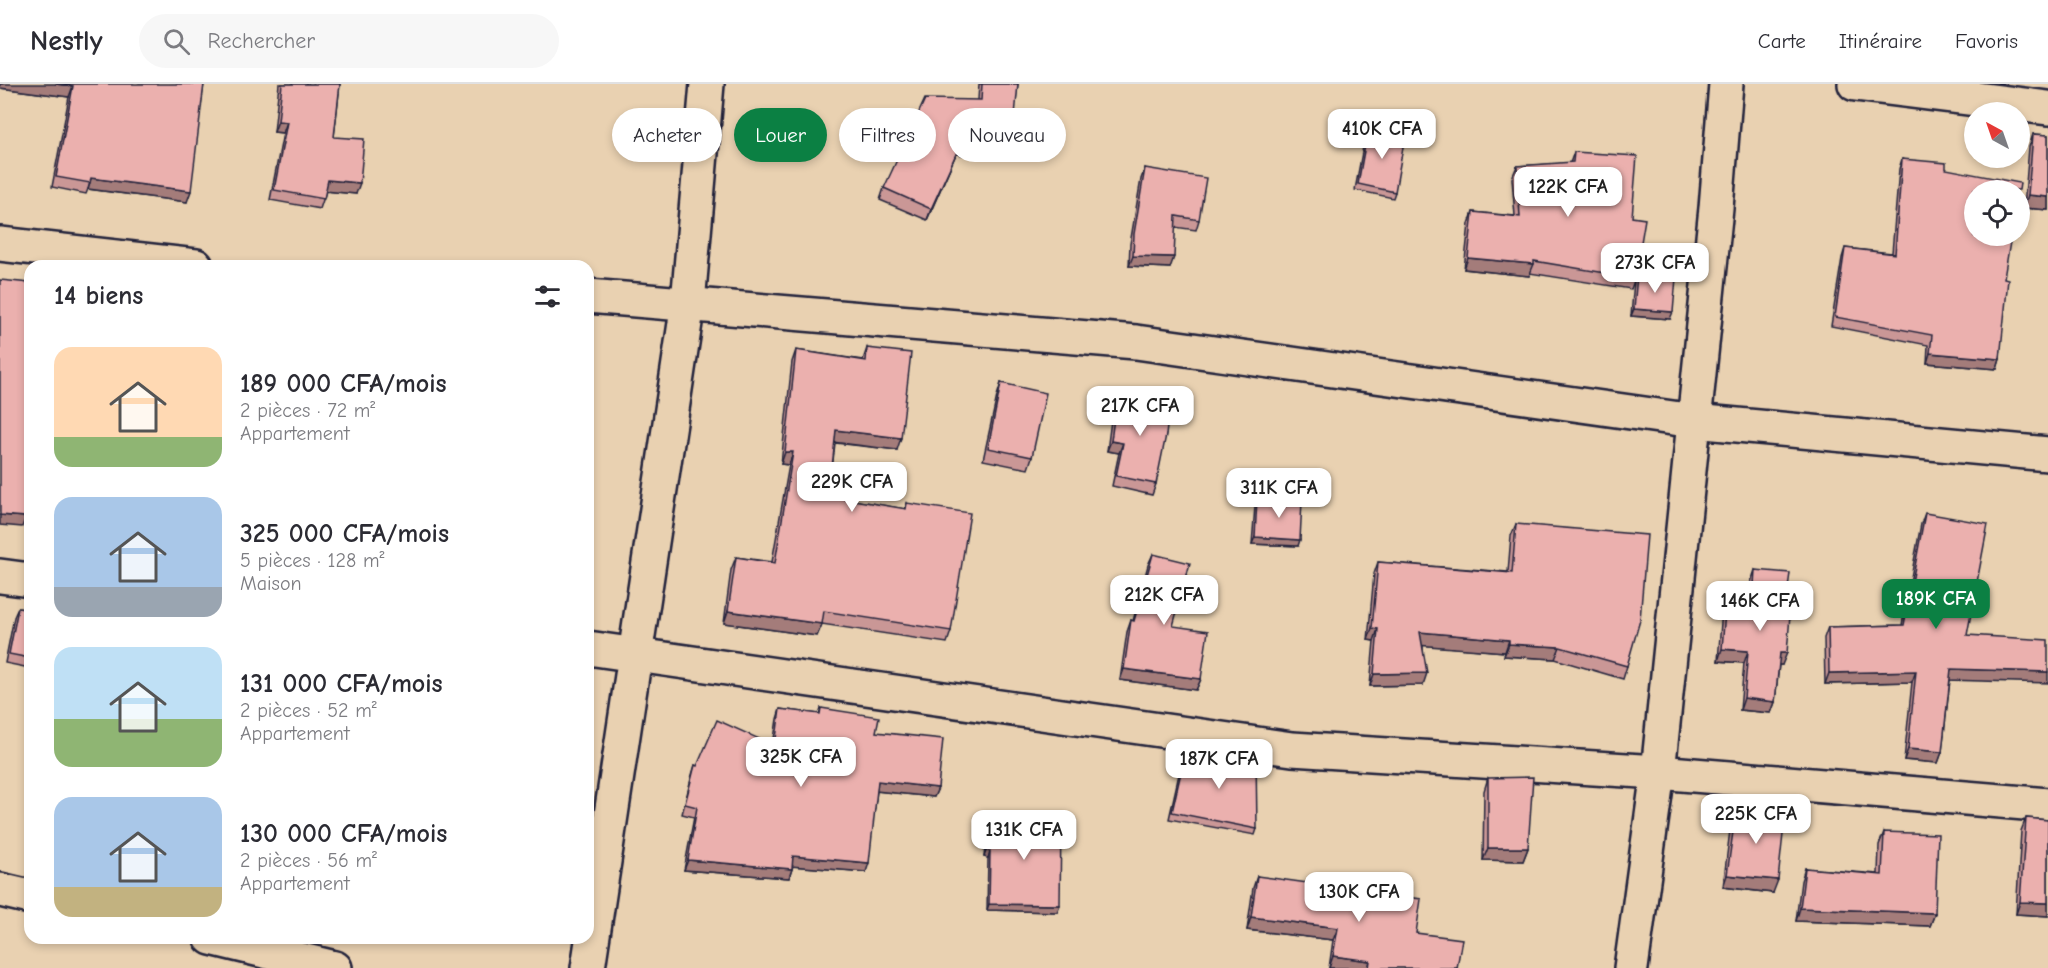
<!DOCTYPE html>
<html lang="fr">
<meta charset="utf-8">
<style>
:root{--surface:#fff;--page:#f7f7f7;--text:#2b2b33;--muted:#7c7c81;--line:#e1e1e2;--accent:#0b8043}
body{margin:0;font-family:"Comic Neue",sans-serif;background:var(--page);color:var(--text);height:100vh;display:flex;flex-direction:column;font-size:22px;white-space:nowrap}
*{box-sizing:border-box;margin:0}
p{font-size:20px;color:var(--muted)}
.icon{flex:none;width:33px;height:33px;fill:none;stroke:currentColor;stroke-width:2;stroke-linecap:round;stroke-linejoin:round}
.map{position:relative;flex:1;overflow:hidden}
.side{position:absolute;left:24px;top:176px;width:570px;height:684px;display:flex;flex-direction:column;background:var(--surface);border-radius:18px;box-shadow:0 3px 9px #0003}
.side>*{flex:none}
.guide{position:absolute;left:612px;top:24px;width:570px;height:54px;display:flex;gap:12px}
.needle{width:39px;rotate:320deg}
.buttons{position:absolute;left:1964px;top:18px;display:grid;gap:12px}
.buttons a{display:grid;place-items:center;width:66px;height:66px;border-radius:50%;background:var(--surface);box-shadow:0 3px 9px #0003;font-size:30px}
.price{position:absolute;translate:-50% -51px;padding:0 14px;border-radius:12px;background:#fff;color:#222;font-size:20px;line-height:39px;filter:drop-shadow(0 2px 3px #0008)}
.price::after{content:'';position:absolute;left:50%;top:36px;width:18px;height:14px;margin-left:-9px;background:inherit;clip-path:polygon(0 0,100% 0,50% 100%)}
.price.active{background:var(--accent);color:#fff}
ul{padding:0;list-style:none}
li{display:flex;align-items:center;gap:18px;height:150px;padding:0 30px}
li span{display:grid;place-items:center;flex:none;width:168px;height:120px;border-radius:18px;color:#555}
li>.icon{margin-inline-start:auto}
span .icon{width:72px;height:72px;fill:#fffc;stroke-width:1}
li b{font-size:26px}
h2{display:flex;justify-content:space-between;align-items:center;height:72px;padding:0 30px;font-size:26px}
.pill{padding:0 21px;border-radius:27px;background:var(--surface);box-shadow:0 3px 9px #0003;font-size:21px;line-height:54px}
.pill.active{background:var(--accent);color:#fff}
header{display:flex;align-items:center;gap:36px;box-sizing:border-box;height:84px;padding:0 30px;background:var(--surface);border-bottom:2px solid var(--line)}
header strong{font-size:28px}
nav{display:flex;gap:33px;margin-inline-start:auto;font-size:21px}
.search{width:420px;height:54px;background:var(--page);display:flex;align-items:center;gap:15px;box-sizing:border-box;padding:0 21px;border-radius:33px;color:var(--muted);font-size:22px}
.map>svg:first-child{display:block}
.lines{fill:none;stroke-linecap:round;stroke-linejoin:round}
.minor-casing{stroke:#22223b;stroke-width:38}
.minor{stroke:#e9d1b1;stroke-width:33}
.wall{fill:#ca9796;stroke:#22223b;stroke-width:1.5}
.shaded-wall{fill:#a47b7a;stroke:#22223b;stroke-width:1.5}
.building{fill:#ebb0ae;stroke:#22223b;stroke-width:1.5}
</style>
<header>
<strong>Nestly</strong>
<div class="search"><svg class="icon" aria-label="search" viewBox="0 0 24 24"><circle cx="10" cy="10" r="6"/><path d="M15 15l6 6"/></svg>Rechercher</div>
<nav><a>Carte</a><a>Itinéraire</a><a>Favoris</a></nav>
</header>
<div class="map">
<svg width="2048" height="884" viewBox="0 0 2048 884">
<rect width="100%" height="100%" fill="#e9d1b1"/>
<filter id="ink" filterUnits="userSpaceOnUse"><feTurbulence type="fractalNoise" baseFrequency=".0167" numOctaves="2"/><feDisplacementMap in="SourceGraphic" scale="12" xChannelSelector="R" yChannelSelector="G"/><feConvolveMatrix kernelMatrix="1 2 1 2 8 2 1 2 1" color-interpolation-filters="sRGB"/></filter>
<g filter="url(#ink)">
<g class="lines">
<!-- minor casing -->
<g class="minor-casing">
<g id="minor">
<path d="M1855 0 2048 24"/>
<path d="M0 160 196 182"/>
<path d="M588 212 1136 258 1694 337 2048 370"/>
<path d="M0 492 30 496"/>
<path d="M588 564 1292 665 1658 688 2048 721"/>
<path d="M0 806 30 813"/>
<path d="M211 854 335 884"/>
<path d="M588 884 688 219 707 0"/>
<path d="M1631 884 1658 688 1716 124 1726 0"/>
</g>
</g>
<!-- minor -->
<use href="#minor" class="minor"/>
</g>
<!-- wall -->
<g class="wall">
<path d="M204 0 187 118 88 105 86 110 52 103 69 13 0 4Z"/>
<path d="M279 0H340L334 53 356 110 326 107 320 125 270 116 283 49 274 48Z"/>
<path d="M979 0H1018L1008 75 956 70 927 136 880 116 884 104 978 16Z"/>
<path d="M1368 45 1395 108 1393 114 1355 106 1365 52Z"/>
<path d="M2033 50 2048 51V126L2024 124 2029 63Z"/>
<path d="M1574 68 1632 133 1635 194 1631 205 1530 189 1529 192 1464 185 1469 140 1473 128 1515 132 1512 94 1517 82 1570 79Z"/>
<path d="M1902 75 1946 85 2004 194 2000 275 1997 285 1927 279 1928 261 1831 242 1842 174 1845 164 1892 169 1899 85Z"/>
<path d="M1145 84 1199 136 1196 146 1175 143 1170 184 1129 182 1130 160 1141 95Z"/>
<path d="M1637 191 1670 235 1631 232 1634 197Z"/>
<path d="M867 264 897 366 835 359 829 412 905 425 907 419 951 547 947 559 822 540 817 552 724 539 731 486 736 473 772 478 789 381 781 380 792 278 796 266 863 276Z"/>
<path d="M1001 299 1032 373 1028 385 983 376 997 312Z"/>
<path d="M1117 311 1156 400 1152 411 1112 402 1119 369 1107 367 1113 321Z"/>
<path d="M1257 415 1298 462 1252 460 1255 422Z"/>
<path d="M1925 429 1950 596 1942 668 1938 679 1904 676 1912 598 1825 600 1824 554 1828 543 1902 541 1921 440Z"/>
<path d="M1516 440 1627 582 1623 595 1555 575 1504 572 1505 568 1423 561V601L1370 602 1374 557 1368 556 1374 490 1378 478 1508 488 1511 452Z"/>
<path d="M1153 470 1173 542 1201 595 1196 606 1120 596 1127 548 1131 536 1133 537 1148 481Z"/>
<path d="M1755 486 1786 519 1782 581H1779L1775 618 1771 629 1740 626 1744 579 1718 577 1722 526 1726 514 1749 516 1751 498Z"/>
<path d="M18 524 30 526V584L5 579 14 533Z"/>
<path d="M821 624 876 648 938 704 934 713 877 707 866 788 793 782 789 794 684 786 694 733 682 730 692 691 695 681 697 682 773 661 777 635 780 625 819 630Z"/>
<path d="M1184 675 1257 745 1255 751 1169 735 1181 681Z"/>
<path d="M1488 694 1528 764 1523 777 1483 776 1484 707Z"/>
<path d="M1736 726 1773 809 1723 803 1731 738Z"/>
<path d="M989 732 1057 828 987 826 988 774 984 773 987 739Z"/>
<path d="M2026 734 2048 736V832L2016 830 2021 747Z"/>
<path d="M1884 748 1935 829 1930 842 1796 837 1801 797 1805 784 1878 790 1879 761Z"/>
<path d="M1257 792 1416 849 1457 884H1329L1333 856 1247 846 1253 804Z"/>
</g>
<!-- shaded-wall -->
<g class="shaded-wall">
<path d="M0 0H55L73 2 69 13 0 4Z"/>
<path d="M278 37 287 38 283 49 274 48Z"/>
<path d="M961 59 1012 63 1008 75 956 70 927 136 931 125Z"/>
<path d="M91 94 191 107 187 118 88 105Z"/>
<path d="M328 96 360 99 356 110 324 107Z"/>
<path d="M2028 111 2048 113V126L2024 124Z"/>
<path d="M1133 172 1174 173 1170 184 1129 182Z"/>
<path d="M1468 174 1534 180 1529 192 1464 185Z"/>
<path d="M1634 225 1673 228 1670 235 1631 232Z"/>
<path d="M1930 269 2000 275 1997 285 1927 279Z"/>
<path d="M836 346 901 354 897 366 832 358Z"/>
<path d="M1111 357 1123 359 1119 369 1107 367Z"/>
<path d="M785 368H793L789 381 781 380Z"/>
<path d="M0 431 26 433 22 443 0 441Z"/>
<path d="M1255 453 1300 456 1298 462 1252 460Z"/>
<path d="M728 527 822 540 817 552 724 539Z"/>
<path d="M1372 544 1378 545 1374 557 1368 556Z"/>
<path d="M1420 548 1509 556 1505 568 1416 561Z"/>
<path d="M1509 560 1560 563 1555 575 1504 572Z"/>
<path d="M1722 565 1748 567 1744 579 1718 577Z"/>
<path d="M1780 569H1787L1782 581H1776Z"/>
<path d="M1124 585 1201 595 1196 606 1120 596Z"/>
<path d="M1951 585 2048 588V599L1947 596Z"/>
<path d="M1916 587 1912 598 1825 600 1829 589Z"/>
<path d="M1427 589 1423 601 1370 602 1374 590Z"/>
<path d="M1744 614 1775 618 1771 629 1740 626Z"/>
<path d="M1908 665 1942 668 1938 679 1904 676Z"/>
<path d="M878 697 938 704 934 713 875 707Z"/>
<path d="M1488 764H1528L1523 777 1483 776Z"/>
<path d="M986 767H990L988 774 984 773Z"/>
<path d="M793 772 869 779 866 788 790 782Z"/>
<path d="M688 776 792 785 789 794 684 786Z"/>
<path d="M1727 791 1778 796 1773 809 1723 803Z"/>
<path d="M2020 818 2048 819V832L2016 830Z"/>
<path d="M989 820 1060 821 1057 828 987 826Z"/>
<path d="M1800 824 1935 829 1930 842 1796 837Z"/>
<path d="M1251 833 1338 844 1333 856 1247 846Z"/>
<path d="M1333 872 1370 877 1368 884H1329Z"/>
</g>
<!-- building -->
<g class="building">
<path d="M55 0H204L191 107 91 94 90 99 56 93 73 2Z"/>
<path d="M282 0H340L334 53 364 55 360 99 328 96 324 115 274 106 287 38 278 37Z"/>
<path d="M982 0H1018L1012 63 961 59 931 125 884 104 925 15 981 16Z"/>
<path d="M1368 45 1405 52 1395 108 1358 100Z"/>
<path d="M2033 50 2048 51V113L2028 111Z"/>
<path d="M1574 68 1637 72 1632 133 1645 135 1635 194 1534 177V180L1468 174 1473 128 1520 133 1517 82 1573 78Z"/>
<path d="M1902 75 1946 79V85L2020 99 2019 106H1974V152H2011L2004 194 2008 195 2000 275 1930 269 1932 251 1835 233 1845 164 1895 170Z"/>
<path d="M1145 84 1206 94 1199 136 1176 132 1174 173 1133 172 1134 150Z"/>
<path d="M1637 191 1676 194 1673 228 1634 225Z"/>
<path d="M0 196 30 199V387L26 433 0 431Z"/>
<path d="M867 264 911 269 901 354 836 346 829 412 906 425 907 419 970 429 951 547 824 527 822 540 728 527 736 473 775 479 793 368H785L796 266 866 277Z"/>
<path d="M1001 299 1046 309 1032 373 988 364Z"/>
<path d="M1117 311 1170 318 1166 351 1156 400 1116 392 1123 359 1111 357Z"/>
<path d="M1257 415 1302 417 1300 456 1255 453Z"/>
<path d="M1925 429 1988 440 1967 551 2048 556V588L1951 585 1942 668 1908 665 1916 587 1829 589 1828 543 1904 541Z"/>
<path d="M1516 440 1647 451 1640 536 1627 582 1560 563 1509 560V556L1420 548 1427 589 1374 590 1378 545 1372 544 1378 478 1512 489Z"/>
<path d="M1153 470 1190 479 1173 542 1208 547 1201 595 1124 585 1131 536 1134 537Z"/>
<path d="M1755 486 1790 489 1786 519H1791L1787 569H1780L1775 618 1744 614 1748 567 1722 565 1726 514 1753 516Z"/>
<path d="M18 524 30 526V574L9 570Z"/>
<path d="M821 624 879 633 876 648 943 655 938 704 878 697 869 779 793 772 792 785 688 776 697 723 685 720 695 681 697 682 717 636 775 662 780 625 820 630Z"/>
<path d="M1256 673 1257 745 1172 728 1184 675Z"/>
<path d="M1533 693 1528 764H1488V694Z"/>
<path d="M1736 726 1785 732 1778 796 1727 791Z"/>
<path d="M989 732 1061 738 1060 821 989 820 990 767H986Z"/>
<path d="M2026 734 2048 736V819L2020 818Z"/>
<path d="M1884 748 1938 750 1935 829 1800 824 1805 784 1882 791Z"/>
<path d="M1257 792 1421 815 1416 849 1462 855 1457 884H1369L1370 877 1333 872 1338 844 1251 833Z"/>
</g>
</g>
</svg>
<div class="buttons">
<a><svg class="needle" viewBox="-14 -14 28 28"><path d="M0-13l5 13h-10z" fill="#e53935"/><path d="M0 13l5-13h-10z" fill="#7c7c81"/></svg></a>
<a><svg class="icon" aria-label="locate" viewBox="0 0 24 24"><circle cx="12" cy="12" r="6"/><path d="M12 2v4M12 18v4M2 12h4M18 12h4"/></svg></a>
</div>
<b class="price" style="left:1382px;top:76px">410K CFA</b>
<b class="price" style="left:1568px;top:134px">122K CFA</b>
<b class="price" style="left:1655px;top:210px">273K CFA</b>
<b class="price" style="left:1140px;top:353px">217K CFA</b>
<b class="price" style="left:852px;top:429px">229K CFA</b>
<b class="price" style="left:1279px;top:435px">311K CFA</b>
<b class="price" style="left:1164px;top:542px">212K CFA</b>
<b class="price active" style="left:1936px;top:546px">189K CFA</b>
<b class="price" style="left:1760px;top:548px">146K CFA</b>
<b class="price" style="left:801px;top:704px">325K CFA</b>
<b class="price" style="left:1219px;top:706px">187K CFA</b>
<b class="price" style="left:1756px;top:761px">225K CFA</b>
<b class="price" style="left:1024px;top:777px">131K CFA</b>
<b class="price" style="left:1359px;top:839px">130K CFA</b>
<div class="guide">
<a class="pill">Acheter</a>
<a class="pill active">Louer</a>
<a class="pill">Filtres</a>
<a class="pill">Nouveau</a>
</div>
<section class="side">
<h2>14 biens<svg class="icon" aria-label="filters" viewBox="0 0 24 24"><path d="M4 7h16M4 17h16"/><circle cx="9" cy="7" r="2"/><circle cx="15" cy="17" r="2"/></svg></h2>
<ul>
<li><span style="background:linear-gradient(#ffd9b3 75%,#8fb573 0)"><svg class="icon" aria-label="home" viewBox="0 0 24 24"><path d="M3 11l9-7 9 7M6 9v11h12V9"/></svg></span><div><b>189 000 CFA/mois</b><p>2 pièces · 72 m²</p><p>Appartement</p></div></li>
<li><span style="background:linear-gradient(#a9c7e8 75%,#9aa5b1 0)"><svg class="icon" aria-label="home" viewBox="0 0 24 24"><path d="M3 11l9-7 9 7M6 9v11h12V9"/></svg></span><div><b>325 000 CFA/mois</b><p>5 pièces · 128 m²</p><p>Maison</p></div></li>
<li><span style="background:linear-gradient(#bfe0f5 60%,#8fb573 0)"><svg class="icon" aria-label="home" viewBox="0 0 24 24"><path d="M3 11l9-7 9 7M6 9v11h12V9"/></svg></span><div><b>131 000 CFA/mois</b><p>2 pièces · 52 m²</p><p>Appartement</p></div></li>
<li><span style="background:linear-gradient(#a9c7e8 75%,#c2b280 0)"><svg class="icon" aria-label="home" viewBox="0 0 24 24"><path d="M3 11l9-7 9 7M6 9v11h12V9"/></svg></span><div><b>130 000 CFA/mois</b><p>2 pièces · 56 m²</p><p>Appartement</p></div></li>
</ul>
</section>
</div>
